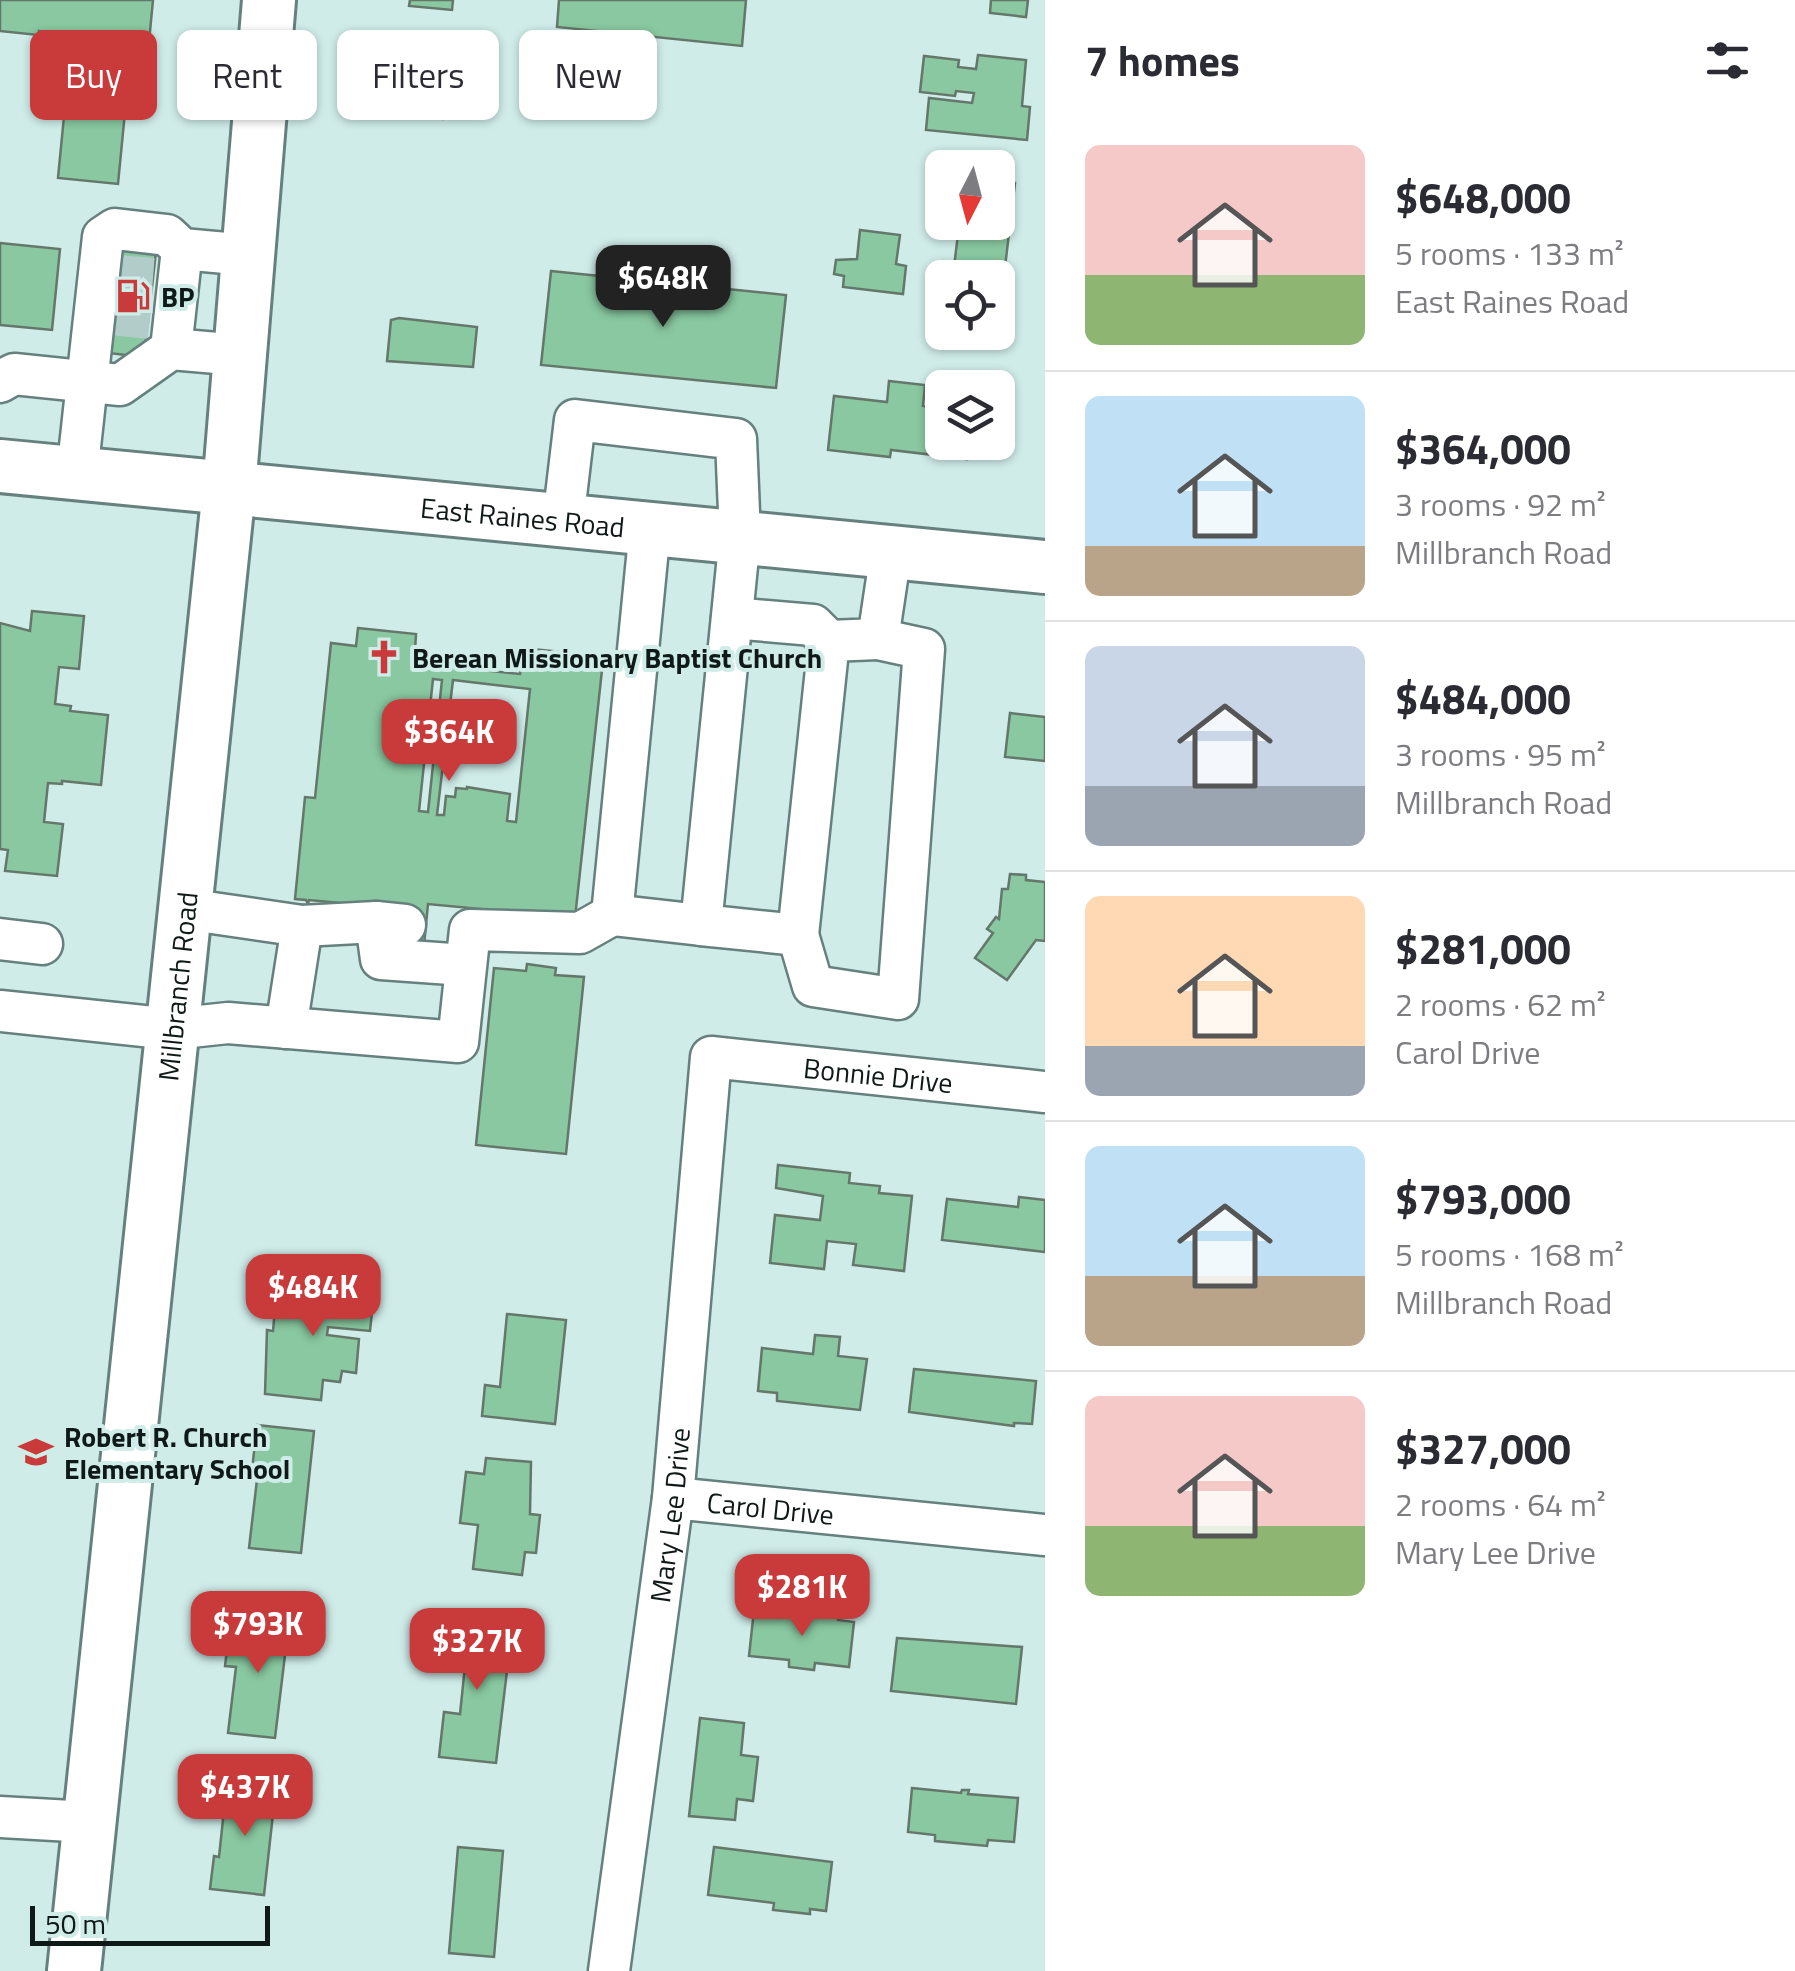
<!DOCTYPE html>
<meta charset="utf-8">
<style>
:root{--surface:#fff;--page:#f7f7f7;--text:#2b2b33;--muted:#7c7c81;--line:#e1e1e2;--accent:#c93a3b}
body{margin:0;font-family:"Titillium Web",sans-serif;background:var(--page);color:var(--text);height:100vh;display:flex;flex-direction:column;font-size:38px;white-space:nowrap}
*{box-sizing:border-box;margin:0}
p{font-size:32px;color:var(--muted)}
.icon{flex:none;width:55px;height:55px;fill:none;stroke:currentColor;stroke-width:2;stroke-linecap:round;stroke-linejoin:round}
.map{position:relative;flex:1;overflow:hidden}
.drawer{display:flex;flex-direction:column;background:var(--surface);width:750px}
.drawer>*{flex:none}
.hud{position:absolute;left:30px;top:30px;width:865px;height:90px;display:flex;gap:20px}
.needle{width:65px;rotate:186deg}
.tools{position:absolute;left:925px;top:150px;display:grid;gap:20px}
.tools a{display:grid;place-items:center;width:90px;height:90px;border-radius:15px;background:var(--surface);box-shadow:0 2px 8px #0004;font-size:50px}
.scale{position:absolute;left:30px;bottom:25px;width:240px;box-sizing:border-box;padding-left:10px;border:5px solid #0f1918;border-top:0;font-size:28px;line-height:35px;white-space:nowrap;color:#0f1918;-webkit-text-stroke:8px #cfece9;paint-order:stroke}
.price{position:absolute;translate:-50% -85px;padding:0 22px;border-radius:20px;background:var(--accent);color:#fff;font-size:32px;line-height:65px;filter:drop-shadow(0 2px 5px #0008)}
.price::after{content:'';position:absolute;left:50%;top:60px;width:30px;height:22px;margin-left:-15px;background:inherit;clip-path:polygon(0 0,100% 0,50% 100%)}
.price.selected{background:#222;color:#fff}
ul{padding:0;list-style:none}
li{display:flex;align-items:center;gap:30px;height:250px;padding:0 40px}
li+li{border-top:2px solid var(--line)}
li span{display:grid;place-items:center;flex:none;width:280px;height:200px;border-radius:15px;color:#555}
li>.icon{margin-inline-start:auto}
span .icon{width:120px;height:120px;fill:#fffc;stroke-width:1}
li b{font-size:42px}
h2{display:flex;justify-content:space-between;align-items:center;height:120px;padding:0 40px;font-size:42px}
.chip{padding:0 35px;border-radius:15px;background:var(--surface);box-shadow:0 2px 8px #0004;font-size:35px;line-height:90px}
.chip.selected{background:var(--accent);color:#fff}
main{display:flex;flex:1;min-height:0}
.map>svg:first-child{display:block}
.building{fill:#89c8a0;stroke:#64776a;stroke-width:2.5;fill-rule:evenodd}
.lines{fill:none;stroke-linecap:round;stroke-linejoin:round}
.minor-tunnel{stroke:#b2ccca;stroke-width:40;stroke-dasharray:40 20;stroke-linecap:butt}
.minor-casing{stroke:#66807e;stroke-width:45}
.major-casing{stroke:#66807e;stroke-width:58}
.minor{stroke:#fff;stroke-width:40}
.major{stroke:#fff;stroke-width:52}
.labels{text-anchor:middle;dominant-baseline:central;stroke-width:8;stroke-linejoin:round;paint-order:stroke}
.poi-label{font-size:28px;font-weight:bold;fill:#0f1918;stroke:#cfece9;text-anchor:start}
.street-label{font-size:28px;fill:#0f1918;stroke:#cfece9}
</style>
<main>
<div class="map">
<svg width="1045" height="1971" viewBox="0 0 1045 1971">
<rect width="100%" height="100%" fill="#cfece9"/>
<!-- building -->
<g class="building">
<path d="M0 0H153L149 42 124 40V44L39 31 38 35 0 31Z"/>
<path d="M410 0H453L452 10 409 6Z"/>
<path d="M559 0H746L742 46 557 27Z"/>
<path d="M991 0H1028L1026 17 990 13Z"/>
<path d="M401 39 471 41 468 81 446 79 443 119 387 115 391 59 399 60Z"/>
<path d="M978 55 1026 60 1022 106 1030 107 1027 140 926 130 929 98 972 103 974 93 956 91 955 96 920 92 924 56 959 60 958 67 976 69Z"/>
<path d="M68 75 128 81 118 184 58 178Z"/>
<path d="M998 181 1015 183 1003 284 998 283V278H958L953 275 959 226 951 225V222H998Z"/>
<path d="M860 230 900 235 896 264 906 266 903 294 843 287 844 276 834 274 836 260 857 259Z"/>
<path d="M120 239 157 243 144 357 108 353Z"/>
<path d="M0 243 60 249 52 330 0 325Z"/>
<path d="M551 271 786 295 776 388 541 365Z"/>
<path d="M399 318 477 327 473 367 387 361 391 320Z"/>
<path d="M889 381 925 385 923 406 942 408V442H968L967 459 891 450 890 457 828 450 834 396 887 402Z"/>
<path d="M32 611 84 616 79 669 59 667 55 704 71 706 70 711 108 715 101 785 62 781V784L48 783 44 822 63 824 57 876 5 871 8 850 0 849V623L30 631Z"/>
<path d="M358 628 416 634 415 651 435 654 434 665 520 674 523 648 563 652 562 666 602 670 575 918 428 904 423 956 402 953 394 908 309 900 308 904 306 900 295 899 305 797 315 798 331 643 356 646ZM433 679 442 680 428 812 419 811ZM453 680 530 689 516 822 507 821 510 794 467 787V789L456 788 455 797 446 796 444 815H437Z"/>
<path d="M1010 713 1045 717V761L1005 757Z"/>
<path d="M1010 874 1026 875V880L1045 882V941L1036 940 1007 980 975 958 993 933 987 929 996 917 999 919 1002 889H1008Z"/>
<path d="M527 964 556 968 555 975 584 977 566 1154 476 1145 494 968 526 971Z"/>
<path d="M778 1165 850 1173 849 1183 880 1186 879 1193 912 1196 904 1271 853 1265 856 1244 827 1241 824 1269 770 1263 775 1215 820 1220 823 1196 776 1188Z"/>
<path d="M1019 1197 1045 1200V1252L942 1240 947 1199 1018 1207Z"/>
<path d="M277 1286 374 1293 370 1331 328 1327 327 1335 359 1339 356 1373 342 1371 340 1382 323 1380 321 1400 265 1394 267 1330 273 1331Z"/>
<path d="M507 1314 566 1320 555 1424 482 1416 485 1385 500 1387Z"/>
<path d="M815 1335 840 1337 838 1356 867 1359 860 1410 777 1401V1393L758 1391 762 1348 813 1354Z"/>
<path d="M914 1369 1036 1381 1032 1424 1014 1423V1426L909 1412Z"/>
<path d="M257 1425 314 1431 301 1553 249 1548 258 1471 252 1470Z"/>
<path d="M486 1458 531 1462 530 1514 540 1515 536 1553 525 1552 522 1575 473 1569 478 1525 460 1523 466 1472 484 1474Z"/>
<path d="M754 1610 808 1616 809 1611 839 1613 838 1620 854 1622 849 1667 815 1663 814 1670 789 1667V1660L749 1656Z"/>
<path d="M241 1616 289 1622 275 1738 228 1733 236 1667 225 1666 227 1649 237 1650Z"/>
<path d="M454 1623 512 1629 496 1763 439 1757 444 1712 460 1714 465 1666 449 1664Z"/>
<path d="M897 1638 1022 1647 1016 1704 891 1691Z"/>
<path d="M700 1718 744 1723 741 1755 758 1757 753 1801 737 1799 735 1820 689 1816Z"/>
<path d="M227 1782 276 1787 264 1895 210 1889 214 1856 219 1857Z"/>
<path d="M912 1788 961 1793 962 1790H969L968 1794 1018 1798 1014 1842 988 1840 987 1846 935 1841V1835L908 1832Z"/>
<path d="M458 1847 503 1851 494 1957 449 1953Z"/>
<path d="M714 1847 832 1862 826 1911 810 1909V1914L773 1910 774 1903 708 1895Z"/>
</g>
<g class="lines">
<!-- minor-tunnel -->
<g class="minor-tunnel">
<path d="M116 275 153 278"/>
<path d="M112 315 150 319"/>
</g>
<!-- minor casing -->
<g class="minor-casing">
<g id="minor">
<path d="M171 349 182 249"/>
<path d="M0 382 14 374 120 385 171 349 240 355"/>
<path d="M77 474 103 237 115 229 167 235 182 249 248 255"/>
<path d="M563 521 575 420 736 439 740 536 701 925 798 935 829 641 878 639 891 552"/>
<path d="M650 528 612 915 701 925"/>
<path d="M732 618 813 625 829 641"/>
<path d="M185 909 302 926 286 1028"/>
<path d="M376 922 381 959 465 965"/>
<path d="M302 926 376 922 405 925"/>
<path d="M798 935 813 986 898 999 924 649 878 639"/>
<path d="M0 939 42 944"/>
<path d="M0 1011 172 1029 228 1023 458 1042 470 930 580 933 612 915"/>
<path id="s1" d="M673 1498 1045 1535"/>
<path d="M0 1817 89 1822"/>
<path id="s2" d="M609 1971 673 1498 711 1057 1045 1092"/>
</g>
</g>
<!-- major casing -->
<g class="major-casing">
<g id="major">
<path id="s3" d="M0 466 1045 567"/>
<path id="s4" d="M74 1971 229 489 269 0"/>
</g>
</g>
<!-- minor -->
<use href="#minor" class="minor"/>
<!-- major -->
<use href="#major" class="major"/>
</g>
<!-- icons -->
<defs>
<g id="fuel-bare" transform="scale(2.7)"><path d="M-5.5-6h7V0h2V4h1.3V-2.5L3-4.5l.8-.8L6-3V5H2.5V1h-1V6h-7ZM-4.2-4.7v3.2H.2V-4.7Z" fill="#c93a3b" stroke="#cfece9" stroke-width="2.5" paint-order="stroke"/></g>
<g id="church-bare" transform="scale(2.7)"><path d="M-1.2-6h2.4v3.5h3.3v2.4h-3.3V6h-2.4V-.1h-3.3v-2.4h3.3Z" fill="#c93a3b" stroke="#cfece9" stroke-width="2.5" paint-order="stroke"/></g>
<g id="school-bare" transform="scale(2.7)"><path d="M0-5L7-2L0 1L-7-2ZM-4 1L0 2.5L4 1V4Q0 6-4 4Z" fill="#c93a3b" stroke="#cfece9" stroke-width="2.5" paint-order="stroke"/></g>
</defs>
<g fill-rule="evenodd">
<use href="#fuel-bare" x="133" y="296"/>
<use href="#church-bare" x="384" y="657"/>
<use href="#school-bare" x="36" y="1452"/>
</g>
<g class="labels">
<!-- poi labels -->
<g class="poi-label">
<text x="161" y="296">BP</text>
<text x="412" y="657">Berean Missionary Baptist Church</text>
<text x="64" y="1436">Robert R. Church<tspan x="64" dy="32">Elementary School</tspan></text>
</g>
<!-- street labels -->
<g class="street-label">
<text stroke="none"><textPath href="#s3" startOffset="525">East Raines Road</textPath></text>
<text stroke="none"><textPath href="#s4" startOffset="990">Millbranch Road</textPath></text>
<text stroke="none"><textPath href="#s2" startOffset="1088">Bonnie Drive</textPath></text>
<text stroke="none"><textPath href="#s1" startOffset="98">Carol Drive</textPath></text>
<text stroke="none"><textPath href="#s2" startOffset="460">Mary Lee Drive</textPath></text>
</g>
</g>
</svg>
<div class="tools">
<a><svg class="needle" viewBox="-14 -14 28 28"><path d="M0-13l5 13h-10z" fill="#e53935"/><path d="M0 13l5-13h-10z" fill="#7c7c81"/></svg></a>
<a><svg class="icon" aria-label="locate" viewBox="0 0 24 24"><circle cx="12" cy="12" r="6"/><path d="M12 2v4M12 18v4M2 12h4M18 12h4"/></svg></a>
<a><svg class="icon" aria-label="layers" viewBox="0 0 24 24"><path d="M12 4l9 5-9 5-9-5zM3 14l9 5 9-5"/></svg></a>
</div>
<div class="scale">50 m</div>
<b class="price selected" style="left:663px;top:330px">$648K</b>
<b class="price" style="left:449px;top:784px">$364K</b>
<b class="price" style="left:313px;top:1339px">$484K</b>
<b class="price" style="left:802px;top:1639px">$281K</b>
<b class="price" style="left:258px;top:1676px">$793K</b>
<b class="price" style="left:477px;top:1693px">$327K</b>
<b class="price" style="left:245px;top:1839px">$437K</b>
<div class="hud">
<a class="chip selected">Buy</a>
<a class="chip">Rent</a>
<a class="chip">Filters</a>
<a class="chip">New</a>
</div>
</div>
<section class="drawer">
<h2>7 homes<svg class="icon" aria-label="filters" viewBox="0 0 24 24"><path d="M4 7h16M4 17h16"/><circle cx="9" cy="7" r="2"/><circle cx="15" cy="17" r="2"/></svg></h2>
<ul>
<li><span style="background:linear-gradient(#f6c9c9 65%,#8fb573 0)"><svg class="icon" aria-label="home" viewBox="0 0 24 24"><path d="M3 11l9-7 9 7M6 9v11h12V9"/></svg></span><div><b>$648,000</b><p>5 rooms · 133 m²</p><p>East Raines Road</p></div></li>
<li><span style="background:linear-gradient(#bfe0f5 75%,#b9a48a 0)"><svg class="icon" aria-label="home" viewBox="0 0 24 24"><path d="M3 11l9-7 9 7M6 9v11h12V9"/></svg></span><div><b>$364,000</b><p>3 rooms · 92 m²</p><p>Millbranch Road</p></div></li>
<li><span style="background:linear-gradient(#c9d6e8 70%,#9aa5b1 0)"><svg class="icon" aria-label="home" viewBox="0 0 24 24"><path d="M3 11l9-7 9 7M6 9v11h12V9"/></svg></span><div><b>$484,000</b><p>3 rooms · 95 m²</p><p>Millbranch Road</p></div></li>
<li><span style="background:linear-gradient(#ffd9b3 75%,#9aa5b1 0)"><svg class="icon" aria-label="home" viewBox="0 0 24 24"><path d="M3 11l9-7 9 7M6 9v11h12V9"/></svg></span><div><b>$281,000</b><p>2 rooms · 62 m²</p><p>Carol Drive</p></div></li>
<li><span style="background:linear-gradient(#bfe0f5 65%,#b9a48a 0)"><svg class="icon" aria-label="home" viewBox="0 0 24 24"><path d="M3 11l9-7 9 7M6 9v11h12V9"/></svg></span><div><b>$793,000</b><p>5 rooms · 168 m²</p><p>Millbranch Road</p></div></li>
<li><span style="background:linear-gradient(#f6c9c9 65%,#8fb573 0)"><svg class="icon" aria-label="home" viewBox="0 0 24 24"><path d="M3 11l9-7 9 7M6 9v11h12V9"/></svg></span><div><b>$327,000</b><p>2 rooms · 64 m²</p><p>Mary Lee Drive</p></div></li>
</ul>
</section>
</main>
